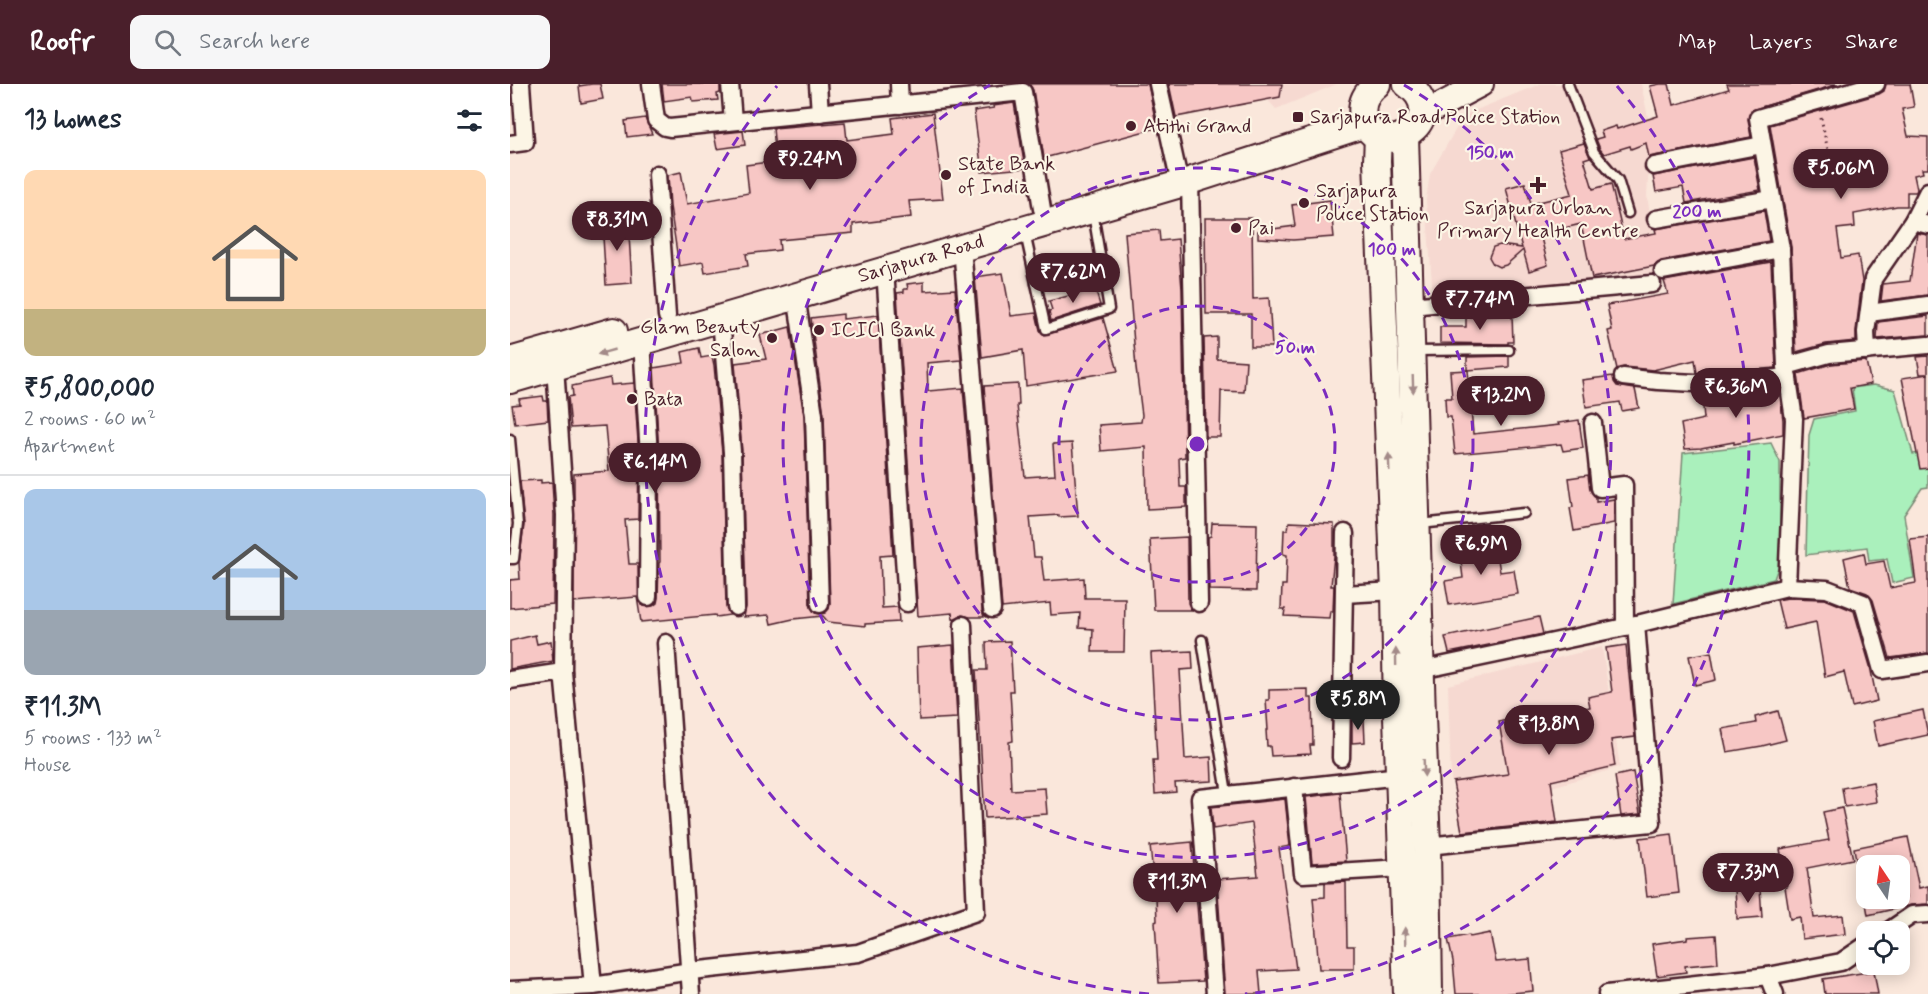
<!DOCTYPE html>
<meta charset="utf-8">
<style>
:root{--surface:#fff;--page:#f6f6f7;--text:#1f2937;--muted:#747a83;--line:#e0e1e3;--accent:#4a1f2b}
body{margin:0;font-family:Mynerve,sans-serif;background:var(--page);color:var(--text);height:100vh;display:flex;flex-direction:column;font-size:22px;white-space:nowrap}
*{box-sizing:border-box;margin:0}
p{font-size:20px;color:var(--muted)}
.icon{flex:none;width:33px;height:33px;fill:none;stroke:currentColor;stroke-width:2;stroke-linecap:round;stroke-linejoin:round}
.map{position:relative;flex:1;overflow:hidden}
.side{display:flex;flex-direction:column;background:var(--surface);width:510px}
.side>*{flex:none}
.needle{width:39px;rotate:347deg}
.buttons{position:absolute;left:1346px;top:771px;display:grid;gap:12px}
.buttons a{display:grid;place-items:center;width:54px;height:54px;border-radius:12px;background:var(--surface);box-shadow:0 3px 15px #0003;font-size:30px}
.price{position:absolute;translate:-50% -51px;padding:0 14px;border-radius:21px;background:var(--accent);color:#fff;font-size:20px;line-height:39px;filter:drop-shadow(0 2px 3px #0008)}
.price::after{content:'';position:absolute;left:50%;top:36px;width:18px;height:14px;margin-left:-9px;background:inherit;clip-path:polygon(0 0,100% 0,50% 100%)}
.price.selected{background:#222;color:#fff}
ul{padding:0;list-style:none}
li{display:grid;align-content:center;gap:12px;height:318px;padding:0 24px}
li+li{border-top:2px solid var(--line)}
li span{display:grid;place-items:center;height:186px;border-radius:12px;color:#555}
li>.icon{margin-inline-start:auto}
span .icon{width:108px;height:108px;fill:#fffc;stroke-width:1}
li b{font-size:26px}
h2{display:flex;justify-content:space-between;align-items:center;height:72px;padding:0 24px;font-size:26px}
header{display:flex;align-items:center;gap:36px;box-sizing:border-box;height:84px;padding:0 30px;background:var(--accent);color:#fff}
header strong{font-size:28px}
nav{display:flex;gap:33px;margin-inline-start:auto;font-size:21px}
.search{width:420px;height:54px;background:var(--page);display:flex;align-items:center;gap:15px;box-sizing:border-box;padding:0 21px;border-radius:12px;color:var(--muted);font-size:22px}
main{display:flex;flex:1;min-height:0}
.map>svg:first-child{display:block}
.built{fill:#f6d9d1}
.green{fill:#aaf0bc;stroke:#7a8874;stroke-width:1.5}
.building{fill:#f7c7c5;stroke:#4a1f2b;stroke-width:1.5}
.lines{fill:none;stroke-linecap:round;stroke-linejoin:round}
.service-casing{stroke:#4a1f2b;stroke-width:13}
.minor-casing{stroke:#4a1f2b;stroke-width:21}
.secondary-casing{stroke:#4a1f2b;stroke-width:28}
.primary-casing{stroke:#4a1f2b;stroke-width:30}
.path{stroke:#4a1f2b;stroke-width:3;stroke-dasharray:1.5 4.5;stroke-linecap:butt}
.service{stroke:#fcf5e5;stroke-width:8}
.minor{stroke:#fcf5e5;stroke-width:16}
.secondary{stroke:#fcf5e5;stroke-width:24}
.primary{stroke:#fcf5e5;stroke-width:26}
.oneway{fill:#a38a88}
.ring{fill:none;stroke:#7b2cbf;stroke-width:3;stroke-dasharray:10 8}
.poi-dot{fill:#4a1f2b;stroke:#fcf5e5;stroke-width:2}
.labels{text-anchor:middle;dominant-baseline:central;stroke-width:4.5;stroke-linejoin:round;paint-order:stroke}
.poi-label{font-size:20px;fill:#4a1f2b;stroke:#fcf5e5;text-anchor:start}
.street-label{font-size:20px;fill:#4a1f2b;stroke:#fcf5e5}
.centre{fill:#7b2cbf;stroke:#fcf5e5;stroke-width:3}
.ring-label{font-size:18px;text-anchor:middle;font-weight:bold;fill:#7b2cbf;stroke:#fcf5e5;stroke-width:4.5;stroke-linejoin:round;paint-order:stroke}
</style>
<header>
<strong>Roofr</strong>
<div class="search"><svg class="icon" aria-label="search" viewBox="0 0 24 24"><circle cx="10" cy="10" r="6"/><path d="M15 15l6 6"/></svg>Search here</div>
<nav><a>Map</a><a>Layers</a><a>Share</a></nav>
</header>
<main>
<section class="side">
<h2>13 homes<svg class="icon" aria-label="filters" viewBox="0 0 24 24"><path d="M4 7h16M4 17h16"/><circle cx="9" cy="7" r="2"/><circle cx="15" cy="17" r="2"/></svg></h2>
<ul>
<li><span style="background:linear-gradient(#ffd9b3 75%,#c2b280 0)"><svg class="icon" aria-label="home" viewBox="0 0 24 24"><path d="M3 11l9-7 9 7M6 9v11h12V9"/></svg></span><div><b>₹5,800,000</b><p>2 rooms · 60 m²</p><p>Apartment</p></div></li>
<li><span style="background:linear-gradient(#a9c7e8 65%,#9aa5b1 0)"><svg class="icon" aria-label="home" viewBox="0 0 24 24"><path d="M3 11l9-7 9 7M6 9v11h12V9"/></svg></span><div><b>₹11.3M</b><p>5 rooms · 133 m²</p><p>House</p></div></li>
</ul>
</section>
<div class="map">
<svg width="1418" height="910" viewBox="0 0 1418 910">
<rect width="100%" height="100%" fill="#fae7db"/>
<filter id="ink" filterUnits="userSpaceOnUse"><feTurbulence type="fractalNoise" baseFrequency=".0167" numOctaves="2"/><feDisplacementMap in="SourceGraphic" scale="12" xChannelSelector="R" yChannelSelector="G"/><feConvolveMatrix kernelMatrix="1 2 1 2 8 2 1 2 1" color-interpolation-filters="sRGB"/></filter>
<g filter="url(#ink)">
<!-- built -->
<g class="built">
<path d="M754 0H827L766 25 755 13Z"/>
<path d="M1030 0H1131L1141 47 1137 112 1151 193 923 214 916 116 920 90 954 31Z"/>
<path d="M1092 563 1110 683 1042 703 1047 739 1014 741 952 752 943 698 941 696 938 601Z"/>
</g>
<!-- green -->
<g class="green">
<path d="M1364 301 1385 306 1403 370 1418 368V403L1412 404 1394 431 1404 494 1382 499 1377 475 1359 477 1357 463 1296 471 1299 351 1304 335 1345 327 1342 304Z"/>
<path d="M1261 359 1270 378V478L1264 495 1163 520 1173 369Z"/>
</g>
<!-- building -->
<g class="building">
<path d="M82 0H90L93 15 71 19 69 2Z"/>
<path d="M152 0H210V9L207 10 208 16 183 18 182 13 154 17Z"/>
<path d="M519 0H638L647 44 534 74 523 6Z"/>
<path d="M659 0H772L770 13 666 33Z"/>
<path d="M1150 0H1159L1164 21 1219 5 1217 0H1328L1241 26 1238 35 1241 53 1139 73 1136 59 1121 65 1120 62 1094 70 1090 65 1086 55 1093 53 1091 47 1106 42 1107 45 1148 32 1140 2Z"/>
<path d="M1376 0H1400L1404 23 1392 25 1398 52 1418 53V85H1412L1413 89 1404 91 1407 105 1406 108H1397V122H1387L1344 130 1345 143 1327 145 1331 174 1348 171 1352 197 1346 247V257L1316 260 1286 268 1281 163 1260 41 1369 10 1374 7Z"/>
<path d="M504 19 515 84 472 88 464 27 484 24 483 22Z"/>
<path d="M423 29 433 115 399 117 401 133 343 140V149L269 156 270 166 236 170 238 182 195 189 193 178 169 182 160 122 158 91 171 88 177 120 239 109 236 81 266 77 263 44 335 38 337 56 384 50 382 34Z"/>
<path d="M135 34 142 50 117 53 115 37Z"/>
<path d="M233 47 235 61 207 65 204 50Z"/>
<path d="M1074 59 1080 73 1074 75 1083 105 1101 100 1114 155 1146 149 1145 145 1254 127 1259 157 1151 177 1144 182 1082 194 1071 140 1030 150 1038 181 1019 187 1013 166 996 181 989 183 983 180 979 173 983 163 990 161 1012 164 996 104 1015 99 1021 120 1062 110 1049 66Z"/>
<path d="M1244 73 1250 106 1176 119 1173 103 1146 108 1143 92Z"/>
<path d="M820 116 824 153 783 156 748 154V147L785 142 782 121Z"/>
<path d="M695 134H742L743 215 759 214 762 263H741V230H696Z"/>
<path d="M118 135 122 199 96 201 92 137Z"/>
<path d="M649 146 650 157 668 155 672 205 675 373 669 374 670 403H676V423L637 425 636 363 591 367 589 341 631 338 632 331 626 284 615 149Z"/>
<path d="M1407 149 1418 151V211L1371 217 1373 200 1400 197Z"/>
<path d="M1261 178 1266 284 1204 289H1187L1185 276 1143 286 1114 283 1107 285 1098 247 1102 246 1097 221 1158 210 1154 197Z"/>
<path d="M493 189 501 232 526 229 530 246 534 251 593 234 608 287 516 302 513 266 472 273 465 193Z"/>
<path d="M414 198V207L445 205 451 276 417 279 418 307 453 304 472 526 474 533H460L452 531 443 535 442 529 408 532 387 209 394 208V205H398L397 200Z"/>
<path d="M585 205 590 221 541 237 539 227 542 226 539 217Z"/>
<path d="M333 230V235L368 231 383 471 370 472 372 524 388 523 389 538 355 540V542L318 538 313 532 283 535 261 540 259 531 234 533 236 523 232 368 225 279 256 275 250 251 280 243 294 332 300 520 305 529 310 530 315 529 319 525 320 520 314 331 301 234Z"/>
<path d="M1002 231 1003 258H998V260L930 259V243H956V233Z"/>
<path d="M1418 232V251L1367 255 1368 238Z"/>
<path d="M707 253V275L736 277 734 308 711 307 710 353H696L694 254Z"/>
<path d="M189 264 191 274 202 272 204 281 212 369 216 523 220 531 206 533 205 531 131 538 127 513 64 518V390L99 387 95 342 61 344 58 313 63 312 62 302 100 294 101 301 124 299 129 372 128 435 115 436 119 480H128L129 518 133 522H143L147 519 148 514 149 479 150 478 149 371 144 284 174 279 172 268Z"/>
<path d="M999 272V283L957 286V273Z"/>
<path d="M1418 272V290H1410L1407 273Z"/>
<path d="M1356 277 1361 300 1340 304 1344 325 1294 334 1288 290 1321 280Z"/>
<path d="M958 286 963 350 1049 341 1048 339 1069 336 1073 364 1053 367 1051 360 945 370 941 333H936L935 314H942L940 287Z"/>
<path d="M1418 290V384L1410 385 1392 294Z"/>
<path d="M1103 292 1104 298 1107 302 1125 305 1129 324 1112 327 1110 318 1076 323 1072 296Z"/>
<path d="M508 300 509 321H507L515 393 545 391 543 360 562 359 568 432 549 433V431L520 433 524 473H531L534 497 574 494 575 514H615L614 568H582L583 545 569 544 570 529 541 531 540 519 492 524 474 302Z"/>
<path d="M1269 304 1273 336V350L1224 360V358L1191 364 1175 365 1171 340 1194 335 1192 310H1205Z"/>
<path d="M33 312 34 317H37L38 336 5 340 2 321 10 320 9 315Z"/>
<path d="M1078 391 1080 406 1086 413V418L1104 415V439L1064 447 1060 424 1063 423 1059 394Z"/>
<path d="M31 396V399L42 398 44 431 43 520 0 524V496L10 495 9 479 14 441 10 397Z"/>
<path d="M779 438 824 440V472L821 502H824L823 527H820L819 534 774 532 775 525H771L772 501H776L777 471 773 470 774 446H778Z"/>
<path d="M702 439 747 440 746 507 699 506 698 453 701 452Z"/>
<path d="M677 453 678 519 681 526H644L640 455Z"/>
<path d="M1418 453V569L1380 574 1363 516 1357 509 1340 503 1334 474 1354 469 1356 480 1374 477 1380 504 1406 499 1400 455Z"/>
<path d="M985 457 990 488 1004 486 1008 510 939 521 935 497 953 494 949 462Z"/>
<path d="M1278 514 1315 515 1344 527 1360 582 1367 617 1342 623 1334 588 1315 593 1306 538 1274 545 1267 516Z"/>
<path d="M1029 533 1033 550 939 569 935 553Z"/>
<path d="M25 551 27 560 41 557 43 577 0 585V557Z"/>
<path d="M500 557 503 607H500L503 657 499 658 501 706 535 704 537 730 475 734 466 586H477L476 558Z"/>
<path d="M443 561 447 634 409 636 407 564Z"/>
<path d="M1116 561 1125 653 1101 656 1105 682 1041 697 1047 738 952 748 943 698 998 690 989 638 1029 627 1030 633 1080 623 1078 613 1102 608 1096 564Z"/>
<path d="M682 567 683 585 670 586 675 675 701 673 702 697 665 699 666 708 645 710 643 676H647L641 569Z"/>
<path d="M1201 568 1206 596 1185 601 1179 572Z"/>
<path d="M798 605V614H802L803 661H800L801 670 761 672 760 662H757L756 646H758L756 616H759V606Z"/>
<path d="M1413 626 1418 651 1368 662 1363 637Z"/>
<path d="M1268 627 1276 656 1252 662 1217 668 1212 645 1246 639 1245 633Z"/>
<path d="M842 636H854L855 658 842 659Z"/>
<path d="M1123 688 1130 730 1111 732 1105 692Z"/>
<path d="M1363 698 1366 718 1335 723 1332 704Z"/>
<path d="M830 709 836 777 802 779 796 713Z"/>
<path d="M775 715 780 762 769 764 786 885 749 887 751 910H715L707 795 748 792 742 739 703 745 701 723Z"/>
<path d="M1332 724 1343 775 1297 784 1304 834 1333 831 1335 850 1292 855 1290 833 1280 835 1275 803H1277L1270 765 1319 756 1313 728Z"/>
<path d="M1162 750 1169 809 1137 813 1130 754Z"/>
<path d="M1398 753 1409 804 1418 802V820L1401 821 1358 831 1355 814H1396L1389 782H1347L1344 764Z"/>
<path d="M682 758 693 897 649 899 645 838 647 837 645 790H643L640 762Z"/>
<path d="M836 798 837 862H844V885H809L803 814 815 813V799Z"/>
<path d="M1250 804 1252 833 1227 835 1225 806Z"/>
<path d="M980 849 986 878 1020 875 1023 907 992 910H946L943 877 938 855 959 851 960 853Z"/>
<path d="M1206 851 1208 879 1175 882 1176 888 1147 892 1142 860 1177 855V853Z"/>
<path d="M1364 887 1368 910H1315L1313 895Z"/>
</g>
<g class="lines">
<!-- service casing -->
<g class="service-casing">
<g id="service">
<path d="M1058 0 1084 68 1108 96 1118 129"/>
<path d="M515 149 536 245 599 225 583 129"/>
<path d="M526 200 592 183"/>
<path d="M904 267 999 266"/>
<path d="M0 355 8 440 4 475H0"/>
<path d="M910 440 1014 429"/>
<path d="M692 556 717 709"/>
</g>
</g>
<!-- minor casing -->
<g class="minor-casing">
<g id="minor">
<path d="M141 0 146 36 155 43 160 44 513 8 532 125"/>
<path d="M220 0 223 37"/>
<path d="M308 0 310 29"/>
<path d="M389 0 390 21"/>
<path d="M648 0 670 100"/>
<path d="M0 60 15 58 11 0"/>
<path d="M1144 82 1252 61"/>
<path d="M147 90 157 232"/>
<path d="M680 97 689 519"/>
<path d="M1146 135 1262 115"/>
<path d="M1403 137 1418 141"/>
<path d="M452 163 482 525"/>
<path d="M375 185 397 519"/>
<path d="M1153 187 1271 165"/>
<path d="M286 211 304 331 310 520"/>
<path d="M900 222 1142 200"/>
<path d="M1359 229 1418 221"/>
<path d="M211 234 222 368 226 523"/>
<path d="M132 257 139 372 138 513"/>
<path d="M1357 267 1356 248 1363 195 1403 137 1418 107"/>
<path d="M45 282 55 431 53 588 83 902"/>
<path d="M1276 282 1319 270 1418 261"/>
<path d="M1113 293 1148 297 1204 300 1278 293"/>
<path d="M1083 339 1090 404 1114 401 1115 543"/>
<path d="M1277 503 1284 335 1276 282 1271 165 1248 34 1366 0"/>
<path d="M834 510 885 507"/>
<path d="M156 559 181 910"/>
<path d="M911 586 1115 543 1277 503 1317 505 1353 519 1372 586 1418 579"/>
<path d="M0 596 53 588"/>
<path d="M831 674 835 449"/>
<path d="M784 703 793 790 892 784"/>
<path d="M917 762 1142 739 1126 540"/>
<path d="M1377 848 1402 831 1418 830"/>
<path d="M1258 892 1265 910"/>
<path d="M0 906 83 902 181 887 348 869 466 828 453 541"/>
<path d="M705 910 690 714 890 692"/>
<path d="M1097 910 1258 892 1331 878 1356 861"/>
</g>
</g>
<!-- secondary casing -->
<g class="secondary-casing">
<path id="secondary" d="M912 31 971 0"/>
</g>
<!-- primary casing -->
<g class="primary-casing">
<g id="primary">
<path d="M867 0C857 8 850 18 853 32 864 84 947 36 897 0"/>
<path d="M868 52 867 77 885 507 887 633 897 910"/>
<path d="M895 52 912 632 917 762 919 910"/>
<path d="M0 277 104 247"/>
<path d="M0 296 670 100 856 40"/>
</g>
</g>
<!-- path -->
<path class="path" d="M1311 34 1322 85"/>
<!-- service -->
<use href="#service" class="service"/>
<!-- minor -->
<use href="#minor" class="minor"/>
<!-- secondary -->
<use href="#secondary" class="secondary"/>
<!-- primary -->
<use href="#primary" class="primary"/>
</g>
<!-- one-way arrows -->
<defs><path id="oneway-solid" d="M-6-.8H1V-3.2L6.5 0L1 3.2V.8H-6Z" transform="scale(1.5)"/></defs>
<g class="oneway">
<use href="#oneway-solid" transform="translate(96 268) rotate(164)"/>
<use href="#oneway-solid" transform="translate(903 300) rotate(88)"/>
<use href="#oneway-solid" transform="translate(879 378) rotate(-92)"/>
<use href="#oneway-solid" transform="translate(886 573) rotate(-91)"/>
<use href="#oneway-solid" transform="translate(914 684) rotate(88)"/>
<use href="#oneway-solid" transform="translate(895 852) rotate(-92)"/>
</g>
</g>
<!-- distance rings -->
<g class="ring">
<circle cx="687" cy="360" r="138"/>
<circle cx="687" cy="360" r="276"/>
<path d="M894 1A414 414 0 1 1 480 1"/>
<path d="M639 910A552 552 0 0 1 267 2M1107 2A552 552 0 0 1 735 910"/>
</g>
<!-- markers -->
<g class="poi-dot">
<rect x="782" y="27" width="12" height="12" rx="3"/>
<circle cx="621" cy="42" r="6"/>
<circle cx="436" cy="91" r="6"/>
<path d="M1025 92h6v6h6v6h-6v6h-6v-6h-6v-6h6z"/>
<circle cx="794" cy="119" r="6"/>
<circle cx="726" cy="144" r="6"/>
<circle cx="309" cy="246" r="6"/>
<circle cx="262" cy="254" r="6"/>
<circle cx="122" cy="315" r="6"/>
</g>
<g class="labels">
<!-- poi labels -->
<g class="poi-label">
<text x="800" y="33">Sarjapura Road Police Station</text>
<text x="633" y="42">Atithi Grand</text>
<text x="448" y="80">State Bank<tspan x="448" dy="23">of India</tspan></text>
<text x="806" y="107">Sarjapura<tspan x="806" dy="23">Police Station</tspan></text>
<text x="1028" y="124" text-anchor="middle">Sarjapura Urban<tspan x="1028" dy="23">Primary Health Centre</tspan></text>
<text x="738" y="144">Pai</text>
<text x="250" y="243" text-anchor="end">Glam Beauty<tspan x="250" dy="23">Salon</tspan></text>
<text x="321" y="246">ICICI Bank</text>
<text x="134" y="315">Bata</text>
</g>
<!-- street labels -->
<g class="street-label">
<text transform="translate(411 175) rotate(-16)">Sarjapura Road</text>
</g>
</g>
<circle cx="687" cy="360" r="9" class="centre"/>
<g class="ring-label">
<text x="980" y="74">150 m</text>
<text x="1187" y="133">200 m</text>
<text x="882" y="171">100 m</text>
<text x="785" y="269">50 m</text>
</g>
</svg>
<div class="buttons">
<a><svg class="needle" viewBox="-14 -14 28 28"><path d="M0-13l5 13h-10z" fill="#e53935"/><path d="M0 13l5-13h-10z" fill="#747a83"/></svg></a>
<a><svg class="icon" aria-label="locate" viewBox="0 0 24 24"><circle cx="12" cy="12" r="6"/><path d="M12 2v4M12 18v4M2 12h4M18 12h4"/></svg></a>
</div>
<b class="price" style="left:300px;top:107px">₹9.24M</b>
<b class="price" style="left:1331px;top:116px">₹5.06M</b>
<b class="price" style="left:107px;top:168px">₹8.31M</b>
<b class="price" style="left:563px;top:220px">₹7.62M</b>
<b class="price" style="left:970px;top:247px">₹7.74M</b>
<b class="price" style="left:1226px;top:335px">₹6.36M</b>
<b class="price" style="left:991px;top:343px">₹13.2M</b>
<b class="price" style="left:145px;top:410px">₹6.14M</b>
<b class="price" style="left:971px;top:492px">₹6.9M</b>
<b class="price selected" style="left:848px;top:647px">₹5.8M</b>
<b class="price" style="left:1039px;top:672px">₹13.8M</b>
<b class="price" style="left:1238px;top:820px">₹7.33M</b>
<b class="price" style="left:667px;top:830px">₹11.3M</b>
</div>
</main>
